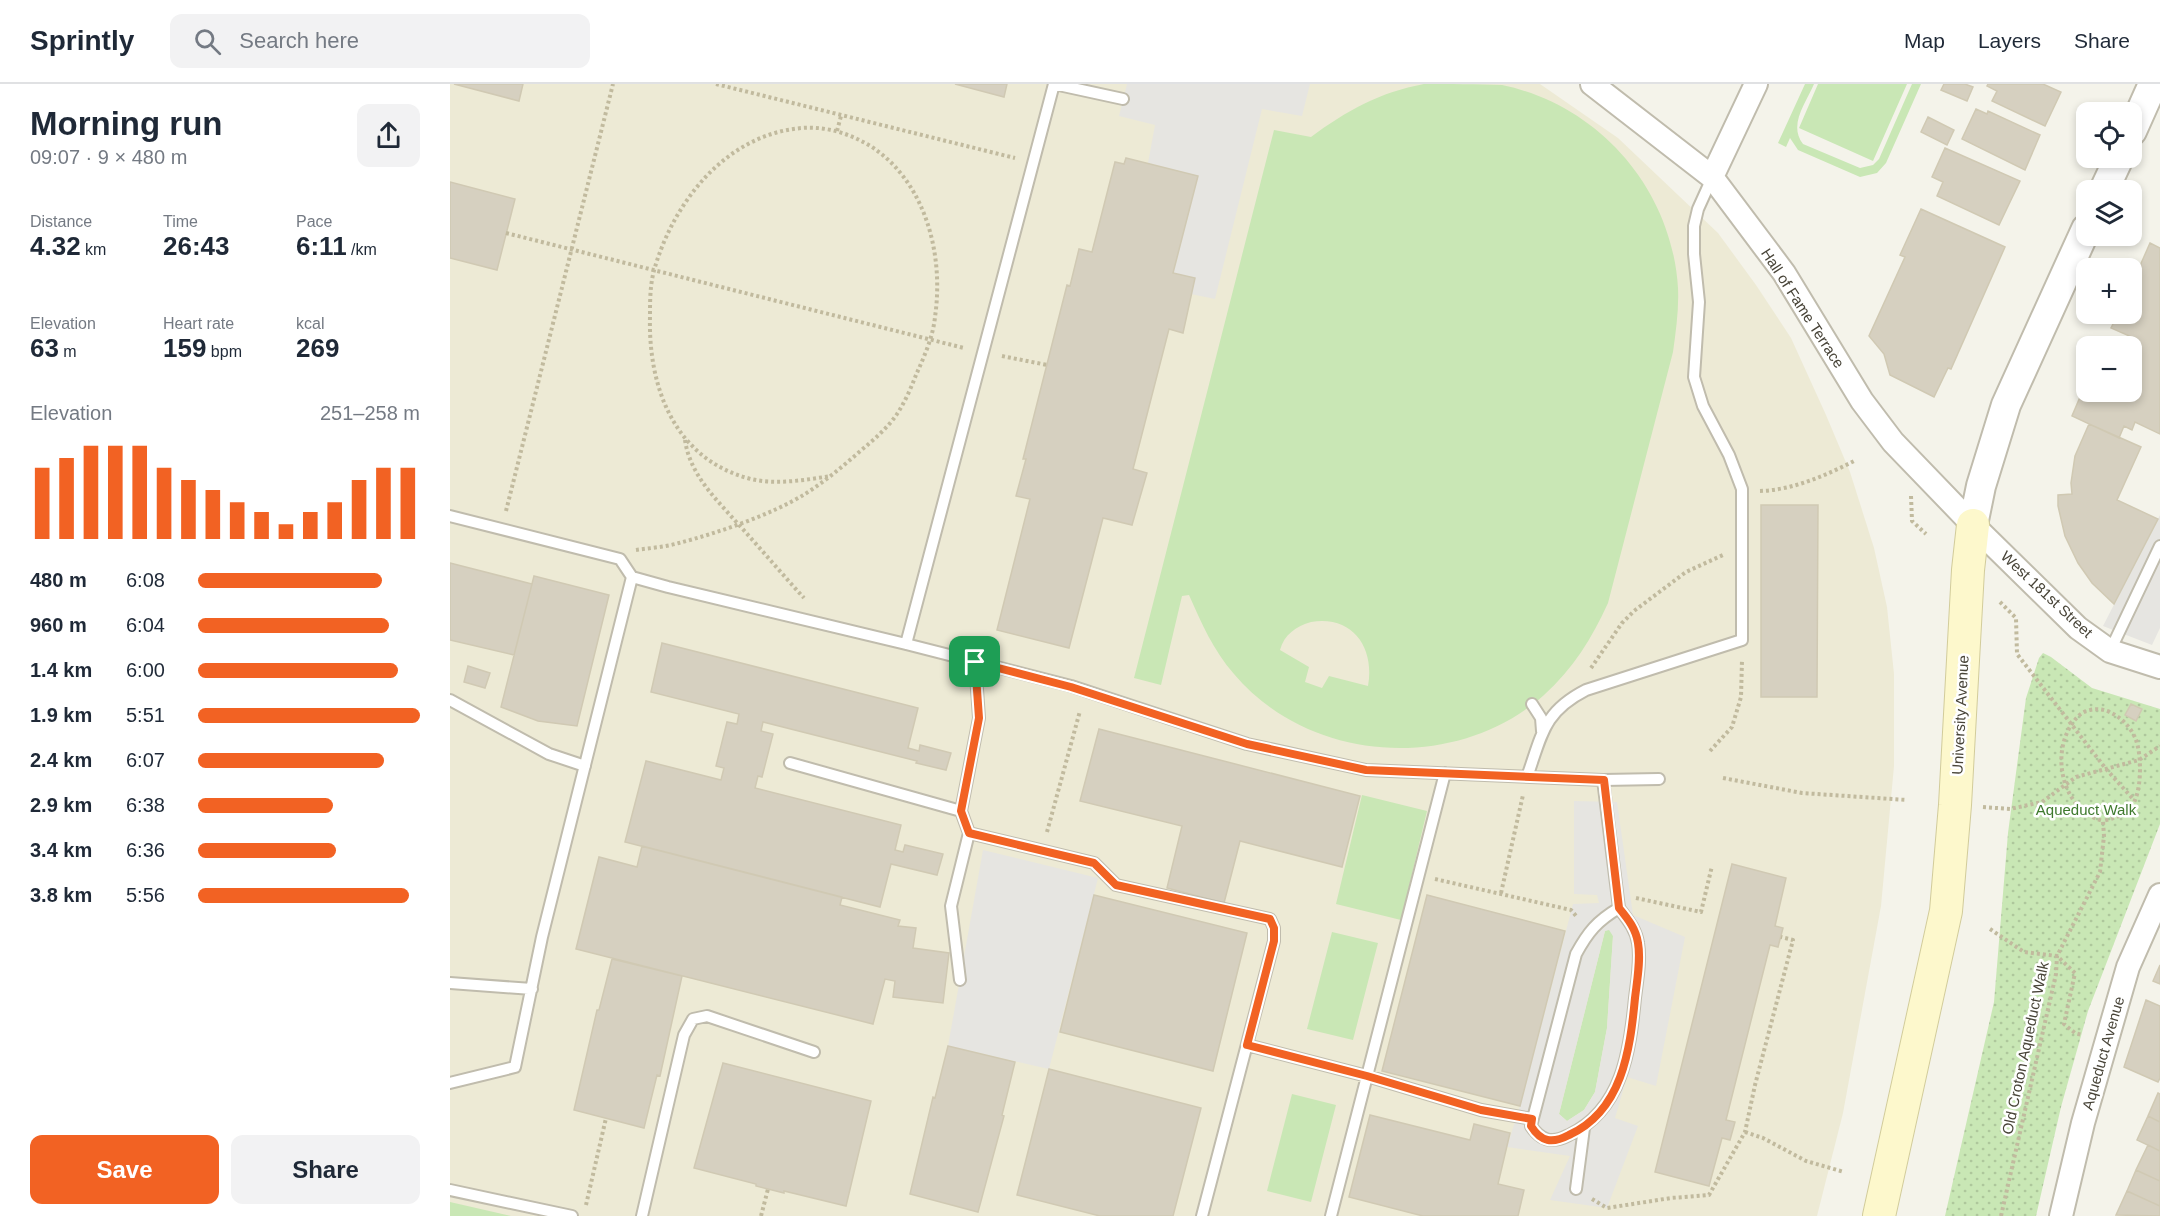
<!DOCTYPE html>
<meta charset="utf-8">
<style>
body{margin:0;font-family:Arial,sans-serif;background:#f2f2f3;color:#1f2937;height:100vh;display:flex;flex-direction:column;font-size:22px;white-space:nowrap}
*{box-sizing:border-box;margin:0}
p{font-size:20px;color:#747a83}
.icon{flex:none;width:33px;height:33px;fill:none;stroke:currentColor;stroke-width:2;stroke-linecap:round;stroke-linejoin:round}
.map{position:relative;flex:1;overflow:hidden}
.details{display:flex;flex-direction:column;background:#fff;width:450px}
.details>*{flex:none}
.tools{position:absolute;left:1626px;top:18px;display:grid;gap:12px}
.tools a{display:grid;place-items:center;width:66px;height:66px;border-radius:12px;background:#fff;box-shadow:0 3px 9px #0003;font-size:30px}
.pin{position:absolute;display:grid;place-items:center;width:51px;height:51px;color:#fff;margin:-26px;border-radius:12px;box-shadow:0 3px 9px #0006}
.round{display:grid;place-items:center;flex:none;width:63px;height:63px;border-radius:12px;background:#f2f2f3}
.head{display:flex;align-items:center;justify-content:space-between;height:102px;padding:0 30px}
h1{font-size:33px;font-weight:600;line-height:45px}
.figures{display:grid;grid-template-columns:repeat(3,1fr);gap:9px;height:102px;padding:6px 30px}
.figures div{display:grid;align-content:center}
.figures b{font-size:26px;font-weight:600}
.figures small{font-size:16px;font-weight:400}
.figures p{font-size:16px}
.chart{height:168px;padding:12px 30px}
.chart p{display:flex;justify-content:space-between}
.chart svg{width:100%;height:108px;margin-top:6px;stroke:#f26223;stroke-width:6}
.cta{display:flex;gap:12px;margin-top:auto;padding:12px 30px}
.cta a{flex:1;height:69px;border-radius:12px;background:#f26223;color:#fff;font-size:24px;font-weight:600;line-height:69px;text-align:center}
.cta a+a{background:#f2f2f3;color:#1f2937}
ul{padding:0 30px;list-style:none;font-size:20px}
li{display:grid;grid-template-columns:96px 72px 1fr;align-items:center;height:45px}
li i{height:15px;border-radius:8px;background:#f26223}
header{display:flex;align-items:center;gap:36px;box-sizing:border-box;height:84px;padding:0 30px;background:#fff;border-bottom:2px solid #e0e1e3}
header strong{font-size:28px}
nav{display:flex;gap:33px;margin-inline-start:auto;font-size:21px}
.search{width:420px;height:54px;background:#f2f2f3;display:flex;align-items:center;gap:15px;box-sizing:border-box;padding:0 21px;border-radius:12px;color:#747a83;font-size:22px}
main{display:flex;flex:1;min-height:0}
.map>svg:first-child{display:block}
</style>
<header>
<strong>Sprintly</strong>
<div class="search"><svg class="icon" aria-label="search" viewBox="0 0 24 24"><circle cx="10" cy="10" r="6"/><path d="M15 15l6 6"/></svg>Search here</div>
<nav><a>Map</a><a>Layers</a><a>Share</a></nav>
</header>
<main>
<section class="details">
<div class="head"><div><h1>Morning run</h1><p>09:07 · 9 × 480 m</p></div><a class="round"><svg class="icon" aria-label="share" viewBox="0 0 24 24"><path d="M12 15V3M7 8l5-5 5 5M5 13v7h14v-7"/></svg></a></div>
<div class="figures">
<div><p>Distance</p><b>4.32<small> km</small></b></div>
<div><p>Time</p><b>26:43</b></div>
<div><p>Pace</p><b>6:11<small> /km</small></b></div>
</div>
<div class="figures">
<div><p>Elevation</p><b>63<small> m</small></b></div>
<div><p>Heart rate</p><b>159<small> bpm</small></b></div>
<div><p>kcal</p><b>269</b></div>
</div>
<div class="chart"><p><span>Elevation</span>251–258 m</p>
<svg viewBox="0 0 160 44" preserveAspectRatio="none"><path d="M5 44V15M15 44V11M25 44V6M35 44V6M45 44V6M55 44V15M65 44V20M75 44V24M85 44V29M95 44V33M105 44V38M115 44V33M125 44V29M135 44V20M145 44V15M155 44V15"/></svg>
</div>
<ul>
<li><b>480 m</b>6:08<i style="width:83%"></i></li>
<li><b>960 m</b>6:04<i style="width:86%"></i></li>
<li><b>1.4 km</b>6:00<i style="width:90%"></i></li>
<li><b>1.9 km</b>5:51<i style="width:100%"></i></li>
<li><b>2.4 km</b>6:07<i style="width:84%"></i></li>
<li><b>2.9 km</b>6:38<i style="width:61%"></i></li>
<li><b>3.4 km</b>6:36<i style="width:62%"></i></li>
<li><b>3.8 km</b>5:56<i style="width:95%"></i></li>
</ul>
<div class="cta"><a>Save</a><a>Share</a></div>
</section>
<div class="map">
<svg width="1710" height="1132" viewBox="0 0 1710 1132">
<defs>
<pattern id="park-dots" width="8" height="8" patternUnits="userSpaceOnUse" patternTransform="scale(1.5)"><rect width="8" height="8" fill="#c9e7b5"/><path d="M2 2h.1M6 6h.1" fill="none" stroke="#aec79c" stroke-width="1.8" stroke-linecap="round"/></pattern>
</defs>
<rect width="100%" height="100%" fill="#f4f3ea"/>
<path fill="#edead5" d="M 0,0 L 1090,0 L 1168,54 L 1268,149 L 1306,201 L 1341,254 L 1376,331 L 1400,388 L 1424,464 L 1437,523 L 1444,590 L 1444,682 L 1431,822 L 1393,1029 L 1367,1132 L 0,1132 Z"/>
<path fill="#c9e7b5" fill-rule="evenodd" d="M 974,0 C 998,0 1028,0 1052,1 C 1149,21 1222,105 1228,204 C 1229,225 1226,246 1223,268 L 1158,519 C 1142,554 1123,585 1094,611 C 1006,689 860,680 784,590 C 763,566 752,540 739,511 L 732,512 L 711,601 L 684,594 L 824,46 L 861,53 C 896,27 930,8 974,0 ZM 861,538 C 903,531 925,564 918,602 L 879,592 L 872,604 L 855,598 L 859,583 L 830,566 C 834,551 846,542 861,538 Z
M 1355,0 L 1364,0 C 1356,19 1338,41 1353,60 L 1410,84 L 1423,81 L 1429,75 L 1462,0 L 1471,0 L 1436,79 L 1427,89 L 1410,93 L 1348,66 L 1340,54 L 1336,63 L 1328,59 Z
M 1368,0 L 1457,0 L 1423,77 L 1349,44 Z
M 912,711 L 977,727 L 951,836 L 886,820 Z
M 1160,845 L 1163,852 L 1157,944 L 1145,1008 L 1134,1026 L 1117,1037 L 1109,1030 L 1155,847 Z
M 882,848 L 928,859 L 903,956 L 857,945 Z
M 842,1010 L 886,1021 L 861,1118 L 817,1107 Z
M 0,1118 L 61,1132 L 0,1132 Z"/>
<path fill="url(#park-dots)" d="M 1593,569 L 1601,573 L 1642,604 L 1710,625 L 1710,740 L 1638,927 L 1611,1023 L 1586,1132 L 1495,1132 L 1544,918 L 1558,749 L 1576,614 L 1589,574 Z"/>
<path fill="#e6e5e1" fill-rule="evenodd" d="M 677,0 L 860,0 L 852,32 L 812,25 L 765,215 L 741,210 L 745,194 L 723,189 L 748,92 L 698,79 L 705,41 L 669,32 Z
M 1710,431 L 1710,544 L 1702,561 L 1653,542 Z
M 1124,717 L 1167,718 L 1183,831 L 1235,853 L 1206,1002 L 1177,993 L 1165,1034 L 1188,1042 L 1157,1124 L 1100,1116 L 1120,1072 L 1057,1063 L 1070,1022 L 1123,820 L 1149,819 L 1147,811 L 1124,810 ZM 1159,846 L 1163,852 L 1157,944 L 1145,1008 L 1134,1026 L 1117,1037 L 1109,1030 L 1155,847 Z
M 533,766 L 648,794 L 599,985 L 498,962 Z"/>
<path fill="#d6d0c0" stroke="#d0c9b3" stroke-width="1.5" d="M 4,0 L 73,0 L 69,17 Z
M 505,0 L 557,0 L 554,13 Z
M 1494,0 L 1515,0 L 1523,3 L 1517,17 L 1491,6 Z
M 1538,0 L 1593,0 L 1611,8 L 1595,42 L 1542,17 L 1547,7 L 1537,2 Z
M 1526,25 L 1537,30 L 1538,27 L 1590,51 L 1575,86 L 1512,55 Z
M 1478,33 L 1504,46 L 1497,61 L 1471,48 Z
M 1495,64 L 1570,97 L 1549,141 L 1487,112 L 1493,98 L 1482,93 Z
M 676,74 L 748,92 L 723,189 L 745,194 L 733,249 L 719,245 L 683,385 L 697,389 L 682,441 L 653,434 L 619,564 L 547,546 L 580,415 L 566,412 L 576,375 L 573,375 L 617,201 L 620,202 L 629,165 L 642,168 L 665,78 L 674,80 Z
M 0,98 L 65,115 L 47,186 L 0,174 Z
M 1471,125 L 1555,163 L 1501,285 L 1498,284 L 1484,313 L 1440,291 L 1434,270 L 1419,252 L 1455,173 L 1450,171 Z
M 1700,159 L 1710,164 L 1710,350 L 1685,338 L 1682,346 L 1674,342 L 1669,354 L 1622,332 L 1636,299 L 1636,308 L 1682,308 L 1680,262 L 1684,254 L 1661,244 L 1668,230 L 1682,230 L 1682,200 Z
M 1639,340 L 1691,363 L 1667,416 L 1708,435 L 1664,520 L 1642,499 L 1628,479 L 1615,452 L 1608,422 L 1608,411 L 1622,410 L 1621,399 L 1625,372 Z
M 1311,421 L 1368,421 L 1367,613 L 1311,613 Z
M 0,479 L 82,500 L 64,571 L 0,556 Z
M 84,492 L 159,511 L 127,642 L 88,637 L 51,623 Z
M 212,559 L 468,624 L 458,664 L 469,667 L 470,661 L 501,669 L 496,686 L 466,679 L 467,677 L 313,638 L 311,647 L 323,650 L 312,693 L 308,692 L 305,704 L 451,741 L 445,766 L 453,768 L 455,761 L 493,770 L 487,791 L 441,780 L 430,823 L 175,758 L 196,677 L 271,696 L 274,684 L 266,682 L 277,638 L 287,640 L 289,630 L 201,608 Z
M 18,582 L 40,589 L 35,604 L 14,598 Z
M 1681,620 L 1692,625 L 1686,637 L 1675,631 Z
M 649,645 L 910,712 L 892,783 L 790,757 L 774,819 L 717,804 L 732,742 L 630,717 Z
M 192,762 L 392,813 L 390,821 L 450,836 L 448,842 L 466,844 L 463,864 L 499,869 L 493,919 L 443,913 L 445,897 L 435,895 L 423,940 L 126,865 L 149,773 L 187,783 Z
M 1282,780 L 1336,794 L 1325,842 L 1333,844 L 1328,863 L 1320,861 L 1276,1036 L 1285,1038 L 1280,1056 L 1272,1054 L 1259,1102 L 1205,1088 Z
M 644,811 L 797,849 L 763,987 L 610,948 Z
M 977,811 L 1115,847 L 1070,1022 L 932,987 Z
M 162,875 L 232,892 L 210,992 L 207,991 L 194,1044 L 124,1026 L 147,926 L 149,926 Z
M 1710,881 L 1710,900 L 1703,897 Z
M 1696,916 L 1710,922 L 1710,994 L 1708,998 L 1674,983 Z
M 498,962 L 565,978 L 552,1031 L 554,1032 L 528,1128 L 460,1110 L 483,1013 L 485,1014 Z
M 273,979 L 421,1017 L 396,1122 L 334,1107 L 334,1109 L 306,1102 L 306,1100 L 244,1084 Z
M 599,985 L 751,1024 L 723,1132 L 650,1132 L 567,1111 Z
M 1708,1009 L 1710,1010 L 1710,1038 L 1698,1032 Z
M 920,1031 L 1020,1056 L 1024,1040 L 1060,1049 L 1048,1100 L 1074,1106 L 1068,1132 L 973,1132 L 899,1113 Z
M 1698,1032 L 1710,1038 L 1710,1067 L 1687,1056 Z
M 1698,1061 L 1710,1067 L 1710,1097 L 1686,1086 Z
M 1686,1086 L 1710,1097 L 1710,1122 L 1677,1107 Z
M 1677,1107 L 1710,1122 L 1710,1132 L 1666,1131 Z"/>
<g fill="none" stroke-linecap="round" stroke-linejoin="round">
<defs>
<path id="service" d="M 0,432 L 170,475 L 182,493 L 218,503 L 456,560 L 621,602 L 797,660 L 916,686 L 1153,696 L 1169,824 C 1147,837 1138,848 1126,870 L 1081,1042 C 1091,1057 1102,1060 1119,1051 C 1172,1026 1180,967 1185,914 C 1187,897 1191,876 1188,859 C 1186,845 1177,835 1169,824
M 456,560 L 604,0 L 673,15
M 1660,567 L 1710,462
M 0,616 L 99,670 L 135,682
M 1082,620 L 1091,634 L 1092,647
M 340,679 L 511,727
M 1077,693 C 1092,651 1093,628 1136,606 L 1292,556 L 1292,405 L 1279,371 L 1253,322 L 1244,293 L 1249,218 L 1244,170 L 1244,142 L 1248,125 L 1262,94
M 1153,696 L 1209,695
M 519,749 L 511,727 L 529,634 L 525,577
M 510,896 L 501,822 L 519,749 L 644,779 L 666,801 L 820,835 L 824,844 L 824,857 L 752,1132
M 0,899 L 82,905
M 797,961 L 917,992 L 1031,1026 L 1082,1035
M 0,999 L 65,983 L 92,853 L 182,493
M 1126,1105 L 1134,1044
M 0,1106 L 122,1132
M 192,1132 L 234,951 L 243,935 L 257,932 L 364,968
M 881,1132 L 995,689"/>
<path id="minor" d="M 1142,0 L 1262,93 L 1334,189 L 1412,317 L 1443,358 L 1523,441 L 1628,544 L 1660,567 L 1710,583
M 1262,93 L 1306,0
M 1611,1132 L 1633,1039 L 1678,883 L 1710,811"/>
<path id="tertiary" d="M 1682,47 L 1703,0
M 1654,106 L 1669,74
M 1523,441 L 1531,402 L 1556,321 L 1636,145"/>
<path id="secondary" d="M 1429,1132 L 1496,827 L 1505,721 L 1518,486 L 1523,441"/>
</defs>
<use href="#service" stroke="#c0bcad" stroke-width="14"/>
<use href="#minor" stroke="#c0bcad" stroke-width="26"/>
<use href="#tertiary" stroke="#c0bcad" stroke-width="32"/>
<use href="#secondary" stroke="#d2cc9b" stroke-width="34"/>
<path stroke="#c1ba9e" stroke-width="4" stroke-dasharray="3 3" stroke-linecap="butt" d="M 266,0 L 565,74
M 387,47 L 391,32
M 56,149 L 514,264
M 552,272 L 597,281
M 235,356 C 240,391 266,415 289,441 C 311,465 332,490 354,514
M 1310,407 C 1343,406 1377,391 1406,376
M 1461,412 L 1462,437 L 1476,450
M 56,427 L 163,0
M 186,466 C 200,464 215,463 229,459 C 267,449 321,431 355,410 C 374,398 391,384 408,369 C 422,357 437,345 447,330 C 455,318 461,304 466,291 C 474,273 483,253 485,233 C 494,171 476,99 422,63 C 401,50 377,42 352,44 C 277,50 225,116 205,183 C 200,199 200,216 200,232 C 198,304 225,376 301,395 C 326,401 355,396 381,392
M 1550,518 L 1566,534 L 1567,570 L 1656,685 L 1684,716
M 1141,584 L 1172,539 L 1184,527 L 1236,488 L 1273,471
M 1260,667 L 1282,643 L 1291,613 L 1292,576
M 1273,694 L 1352,709 L 1457,716
M 1533,723 L 1560,725 L 1592,718 L 1626,693 L 1689,676 L 1710,662
M 597,748 L 630,627
M 985,795 L 1121,826 L 1127,833
M 1051,809 L 1073,711
M 1186,814 L 1251,828 L 1262,782
M 1540,845 L 1574,868 L 1607,872 L 1625,889 L 1614,940 L 1625,949 L 1632,951
M 1295,1048 L 1313,1054 L 1356,1077 L 1394,1088
M 1142,1115 L 1157,1124 L 1221,1114 L 1259,1111 L 1295,1048 L 1305,1001 L 1343,856 L 1331,853
M 136,1121 L 156,1034
M 311,1132 L 318,1105
M 1551,1132 L 1606,890 L 1607,872 L 1650,788 L 1654,752 L 1653,737 C 1664,734 1674,732 1681,723 C 1692,710 1692,672 1686,656 C 1680,639 1659,621 1640,626 C 1630,628 1625,635 1620,643 C 1601,675 1614,727 1653,737"/>
<use href="#service" stroke="#fff" stroke-width="10"/>
<use href="#minor" stroke="#fff" stroke-width="22"/>
<use href="#tertiary" stroke="#fff" stroke-width="28"/>
<use href="#secondary" stroke="#fdf8cc" stroke-width="32"/>
</g>
<g fill="none" stroke-linecap="round" stroke-linejoin="round">
<defs>
<path id="route" d="M 525,578 L 621,603 L 797,660 L 916,686 L 1154,696 L 1169,824 C 1178,835 1186,845 1188,859 C 1191,876 1187,897 1185,914 C 1180,967 1172,1027 1119,1051 C 1102,1060 1091,1058 1081,1042 L 1082,1035 L 1031,1026 L 917,992 L 797,961 L 824,857 L 824,844 L 820,835 L 666,801 L 644,779 L 519,749 L 511,727 L 529,634 Z"/>
</defs>
<use href="#route" stroke="#fff" stroke-width="12"/>
<use href="#route" stroke="#f26223" stroke-width="8"/>
</g>
<g text-anchor="middle" dominant-baseline="central" stroke-width="5" stroke-linejoin="round" paint-order="stroke">
<g font-size="15" fill="#484438" stroke="#fff">
<text transform="translate(1353 224) rotate(57)">Hall of Fame Terrace</text>
<text transform="translate(1597 510) rotate(43)">West 181st Street</text>
<text transform="translate(1510 631) rotate(-87)">University Avenue</text>
<text transform="translate(1575 964) rotate(-78)">Old Croton Aqueduct Walk</text>
<text transform="translate(1653 969) rotate(-74)">Aqueduct Avenue</text>
</g>
<g font-size="15" fill="#3e792d" stroke="#fff">
<text x="1636" y="725">Aqueduct Walk</text>
</g>
</g>
</svg>
<div class="tools">
<a><svg class="icon" aria-label="locate" viewBox="0 0 24 24"><circle cx="12" cy="12" r="6"/><path d="M12 2v4M12 18v4M2 12h4M18 12h4"/></svg></a>
<a><svg class="icon" aria-label="layers" viewBox="0 0 24 24"><path d="M12 4l9 5-9 5-9-5zM3 14l9 5 9-5"/></svg></a>
<a>+</a>
<a>−</a>
</div>
<div class="pin" style="left:525px;top:578px;background:#1e9e55"><svg class="icon" aria-label="arrive" viewBox="0 0 24 24"><path d="M6 21V4h12l-3 4 3 4H6"/></svg></div>
</div>
</main>
